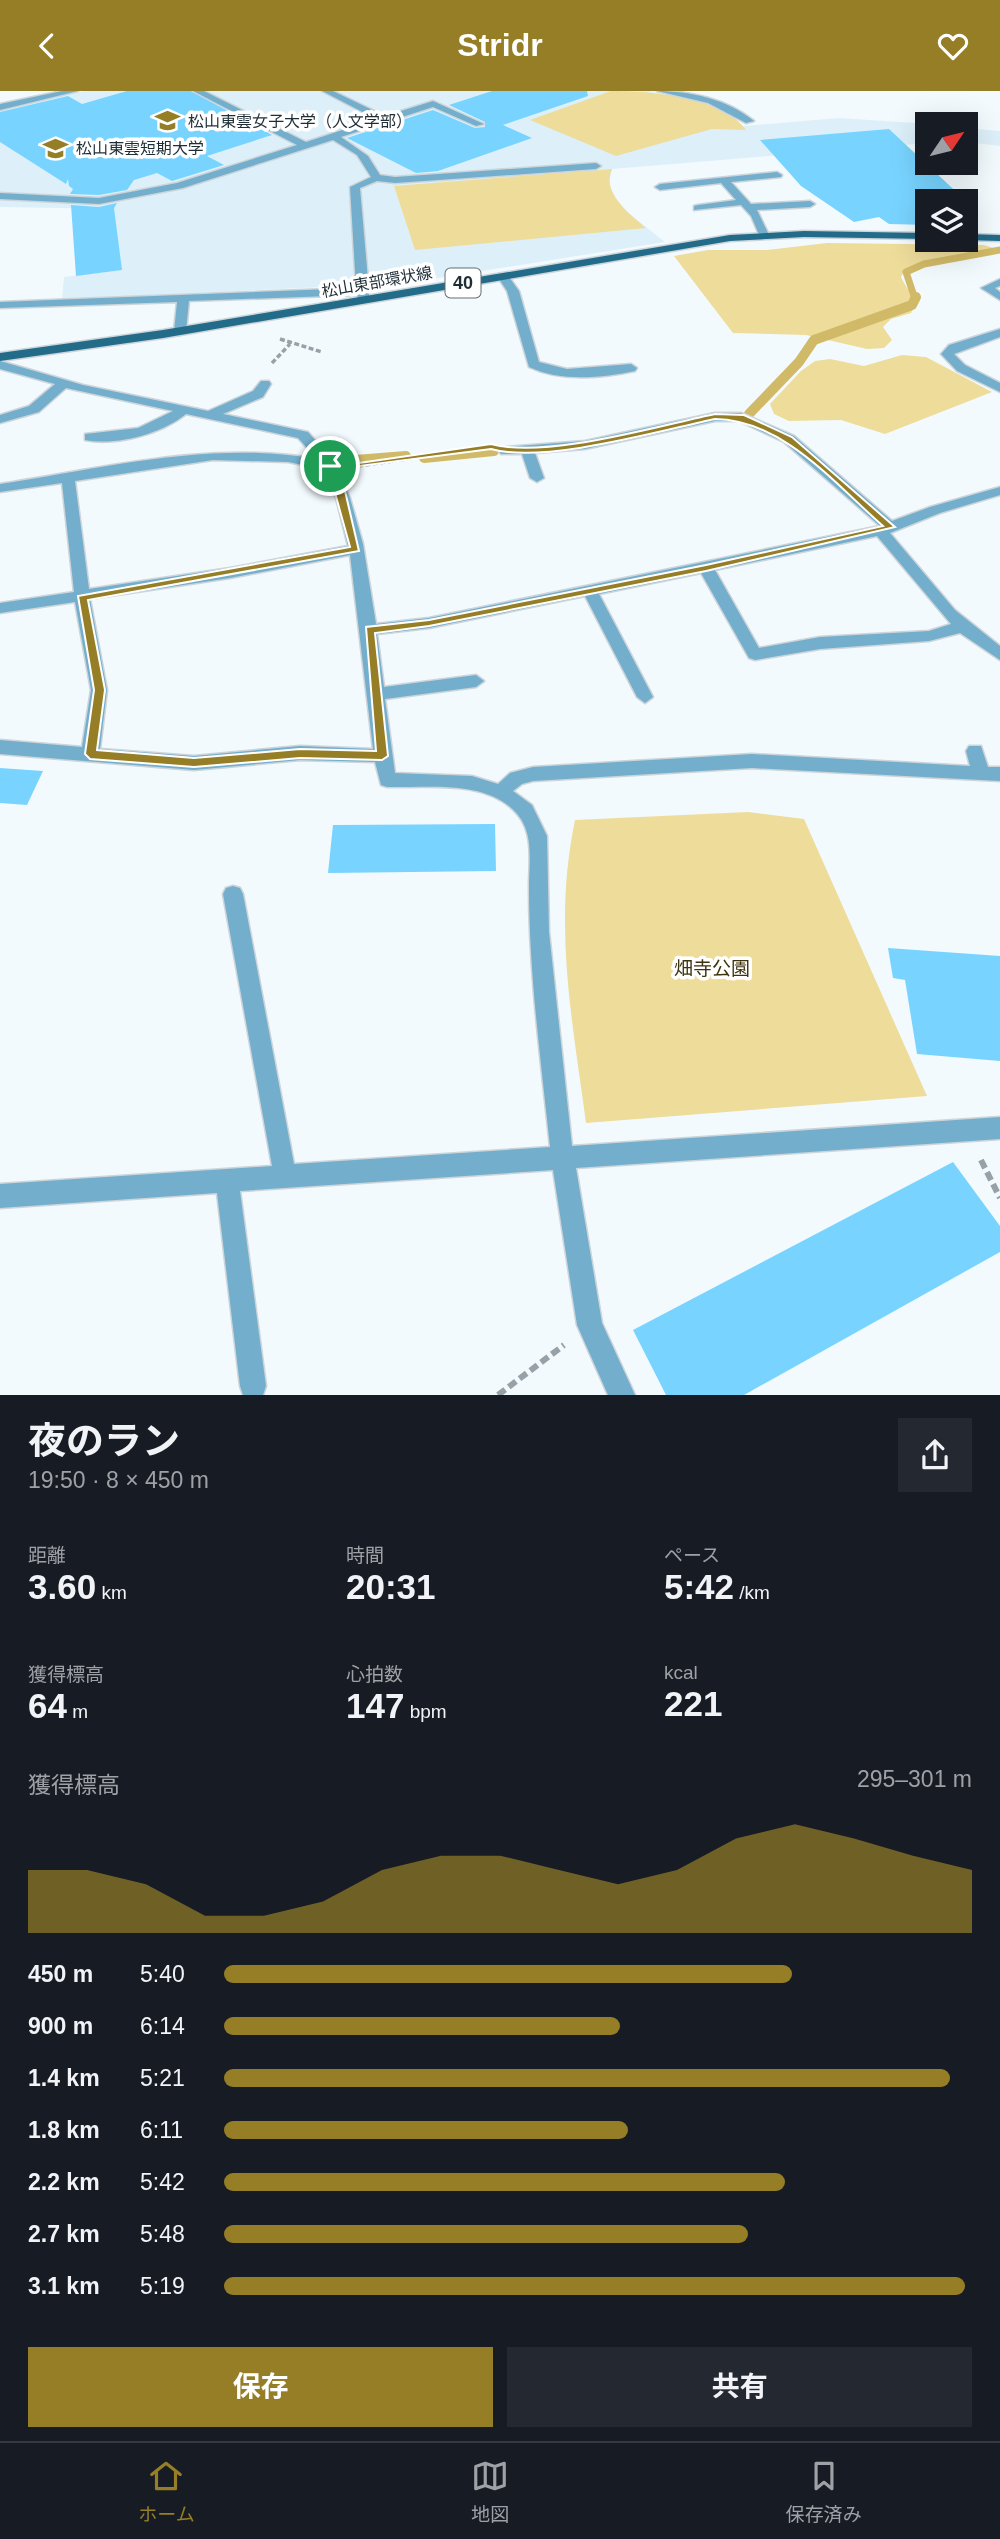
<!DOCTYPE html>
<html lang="ja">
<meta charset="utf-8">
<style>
body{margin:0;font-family:Helvetica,"Noto Sans JP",sans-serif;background:#242831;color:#f1f3f6;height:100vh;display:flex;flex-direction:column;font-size:26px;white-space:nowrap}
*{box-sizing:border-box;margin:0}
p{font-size:23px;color:#9ea1a6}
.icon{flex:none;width:38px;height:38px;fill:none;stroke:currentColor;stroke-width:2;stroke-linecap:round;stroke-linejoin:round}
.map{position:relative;height:1304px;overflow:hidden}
.sheet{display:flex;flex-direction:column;background:#171b24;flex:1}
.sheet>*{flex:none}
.needle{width:46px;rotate:55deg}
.fabs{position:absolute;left:915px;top:21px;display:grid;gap:14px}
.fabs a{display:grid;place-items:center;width:63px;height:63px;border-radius:0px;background:#171b24;box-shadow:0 7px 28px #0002;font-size:35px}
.pin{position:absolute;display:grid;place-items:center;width:60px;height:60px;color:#fff;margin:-30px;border:4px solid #fff;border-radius:50%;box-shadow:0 2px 7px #0007}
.round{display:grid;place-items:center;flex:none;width:74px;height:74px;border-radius:0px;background:#242831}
.summary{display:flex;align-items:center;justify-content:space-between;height:119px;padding:0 28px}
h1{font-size:38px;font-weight:700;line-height:52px}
.metrics{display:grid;grid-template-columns:repeat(3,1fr);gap:10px;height:119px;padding:7px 28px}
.metrics div{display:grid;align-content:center}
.metrics b{font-size:35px;font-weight:700}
.metrics small{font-size:19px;font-weight:400}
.metrics p{font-size:19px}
.chart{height:196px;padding:14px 28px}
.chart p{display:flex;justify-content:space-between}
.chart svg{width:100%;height:126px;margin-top:7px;fill:#957e26;opacity:.7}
.cta{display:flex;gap:14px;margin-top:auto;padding:14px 28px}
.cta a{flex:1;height:80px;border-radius:0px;background:#957e26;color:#fff;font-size:28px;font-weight:700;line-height:80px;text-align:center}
.cta a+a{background:#242831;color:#f1f3f6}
ul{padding:0 28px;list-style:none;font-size:23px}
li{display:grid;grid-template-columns:112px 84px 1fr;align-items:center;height:52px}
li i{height:18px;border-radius:9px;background:#957e26}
header{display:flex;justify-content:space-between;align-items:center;height:91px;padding:0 28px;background:#957e26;color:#fff;font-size:32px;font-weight:700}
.tabs{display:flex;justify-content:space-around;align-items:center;height:98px;border-top:2px solid #363941;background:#171b24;font-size:19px;color:#9ea1a6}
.tabs a{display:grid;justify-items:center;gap:4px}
.tabs .selected{color:#957e26}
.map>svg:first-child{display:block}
</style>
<header><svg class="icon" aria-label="back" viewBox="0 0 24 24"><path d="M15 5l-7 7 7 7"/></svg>Stridr<svg class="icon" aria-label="heart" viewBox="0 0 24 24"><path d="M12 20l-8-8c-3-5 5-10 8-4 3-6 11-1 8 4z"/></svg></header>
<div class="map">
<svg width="1000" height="1304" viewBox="0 0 1000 1304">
<rect width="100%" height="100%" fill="#f3fafe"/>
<path fill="#ddf0fa" d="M 84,0 L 649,0 L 706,13 L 743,35 L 839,27 L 932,33 L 928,33 L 927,52 L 612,78 L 609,93 L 615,106 L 627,121 L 665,151 L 375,197 L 369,194 L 62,208 L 64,186 L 121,179 L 113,118 L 0,116 L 0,18 Z
M 966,37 L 1000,40 L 1000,55 L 966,51 Z"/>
<path fill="#eedc9b" d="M 611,0 C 648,0 723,5 746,39 L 712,38 L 616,65 L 530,29 Z
M 612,78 C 601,102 630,123 646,137 L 415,159 L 394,95 Z
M 827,152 L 984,154 L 993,157 L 922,172 L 904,180 L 901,186 C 907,200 919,207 911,222 L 891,228 L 883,236 L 892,249 L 884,257 L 867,258 L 806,244 L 733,242 L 674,165 L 708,159 L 767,159 Z
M 902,264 L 926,266 L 992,301 L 885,343 L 841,329 L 789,330 L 774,323 L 770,313 L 801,280 L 815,270 L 830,268 L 864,275 Z
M 748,721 L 804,728 L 927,1005 L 586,1032 C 572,927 553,835 575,729 Z"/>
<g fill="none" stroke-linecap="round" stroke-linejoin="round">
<path stroke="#d1ba67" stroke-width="7" d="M 915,208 L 906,181 L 924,173 L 1000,159"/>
<path stroke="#d1ba67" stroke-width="10" d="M 749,323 L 799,271 L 814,249 L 912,214 L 916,206
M 424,367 L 494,360
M 343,370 L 406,365"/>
</g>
<path fill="#78d4ff" d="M 127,0 L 191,0 L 272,44 L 207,65 L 224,74 L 172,90 L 157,82 L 134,89 L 127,99 L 99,104 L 70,103 L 73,98 L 69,95 L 68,88 L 66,93 L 0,51 L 0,21 L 68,5 L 82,13 Z
M 492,0 L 587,0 L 588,5 L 503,34 L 532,47 L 438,80 L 416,82 L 347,47 L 433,19 L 475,37 L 485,36 L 485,31 L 449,14 Z
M 889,38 L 965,109 L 928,110 L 928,134 L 889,133 L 879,126 L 854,131 L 801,95 L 760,49 Z
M 117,112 L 114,117 L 122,179 L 76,185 L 71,114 L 99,116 Z
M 0,677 L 43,680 L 27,714 L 0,712 Z
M 495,733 L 496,780 L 328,782 L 333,734 Z
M 888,857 L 1000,865 L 1000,970 L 917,963 L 905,889 L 893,887 Z
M 953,1071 L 1000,1135 L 1000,1161 L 744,1304 L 666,1304 L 633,1239 Z"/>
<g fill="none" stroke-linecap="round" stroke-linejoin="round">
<defs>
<path id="minor" d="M 62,0 L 78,0 L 0,19 L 0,13 Z
M 193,0 L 204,0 L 306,51 L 376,28 L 322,0 L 333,0 L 385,25 L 433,10 L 484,33 L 476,35 L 433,16 L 341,46 L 368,65 L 380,84 L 395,86 L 596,72 L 601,75 L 596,78 L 395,92 L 377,90 L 360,97 L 369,200 L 369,209 L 363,212 L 359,211 L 357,204 L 189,210 L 186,240 L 180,244 L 174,240 L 177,211 L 0,217 L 0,211 L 356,197 L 350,96 L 371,86 L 357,64 L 333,49 L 183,97 L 99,113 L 0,108 L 0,102 L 99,107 L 177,92 L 297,54 Z
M 657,0 C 690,0 727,8 754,30 L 746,32 L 708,12 Z
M 777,81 L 782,84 L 781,86 L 731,91 L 751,113 L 810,110 L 815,113 L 810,116 L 757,119 L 769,144 L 764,147 L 760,146 L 751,125 L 741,114 L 694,119 L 694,115 L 698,114 L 736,109 L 721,92 L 660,99 L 655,96 L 660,93 Z
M 499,183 L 507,183 L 519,200 L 539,271 L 567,278 L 631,273 L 637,277 L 635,280 C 602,287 560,291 529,276 L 507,200 L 497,185 Z
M 1000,188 L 1000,195 L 995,197 L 1000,201 L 1000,209 L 981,197 Z
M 1000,238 L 1000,246 L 954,263 L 965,274 L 1000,292 L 1000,301 L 957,280 L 941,263 L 949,254 Z
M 0,270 L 83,294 L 208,320 L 253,300 L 261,290 L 269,290 L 271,293 L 263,306 L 223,323 L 308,341 L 335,372 L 350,407 L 363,453 L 376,533 L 429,527 L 880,435 L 784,351 L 739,330 L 715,330 L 585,358 L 535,362 L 544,387 L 537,391 L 530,387 L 522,363 L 501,363 L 499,360 L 506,356 L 585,350 L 715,322 L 741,322 L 794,345 L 892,430 L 930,416 L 1000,396 L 1000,404 L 940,422 L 890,442 L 955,519 L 1000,555 L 1000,569 L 960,542 L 929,550 L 820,558 L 755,569 L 749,567 L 701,482 L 599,503 L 653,606 L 645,612 L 637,606 L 585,505 L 429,537 L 377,543 L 384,596 L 476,584 L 484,590 L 476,596 L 385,608 L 395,682 L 472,685 L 498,693 L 510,682 L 533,676 L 752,663 L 970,675 L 966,660 L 969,655 L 981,655 L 988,676 L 1000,676 L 1000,690 L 752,677 L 533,690 L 522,693 L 513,700 L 532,714 L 547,745 L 549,841 L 572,1055 L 1000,1026 L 1000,1048 L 576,1077 L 602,1232 L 635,1304 L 608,1304 L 577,1234 L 553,1079 L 240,1100 L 266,1295 L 263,1304 L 243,1304 L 240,1295 L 217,1102 L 0,1117 L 0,1093 L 272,1075 L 223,803 L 226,797 L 233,795 L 240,797 L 243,803 L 294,1073 L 550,1056 C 541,970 529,883 529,796 C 529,773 534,743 518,724 C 489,688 428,697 387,696 L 381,694 L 375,671 L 300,669 L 194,679 L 0,663 L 0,649 L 82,656 L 91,599 L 75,511 L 0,522 L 0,512 L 74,501 L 62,392 L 0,401 L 0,393 C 104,377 213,349 317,368 L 298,347 L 186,323 C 161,343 117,355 85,349 L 85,343 L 138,337 L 173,320 L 66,297 L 39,321 L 0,332 L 0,324 L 29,315 L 55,293 L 0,278 ZM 213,369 L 288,371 L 323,378 L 336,407 L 348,455 L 230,477 L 89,498 L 75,390 ZM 877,445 L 951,533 L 929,540 L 820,546 L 759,557 L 715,479 ZM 350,464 L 373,658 L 300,655 L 194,665 L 100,658 L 107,599 L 90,508 L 230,487 Z"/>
<path id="major" d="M 804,140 L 928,142 L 928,148 L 804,146 L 730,150 L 163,247 L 0,270 L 0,262 L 163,239 L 730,144 Z
M 966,143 L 1000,144 L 1000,150 L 966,149 Z"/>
</defs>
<use href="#minor" stroke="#cdd5da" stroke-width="3"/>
<use href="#major" stroke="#cdd5da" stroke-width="3"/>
<path stroke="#97a2a8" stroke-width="3.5" stroke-dasharray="5 2.5" stroke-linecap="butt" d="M 280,248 L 322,261
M 272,272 L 290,253
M 358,375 L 481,357"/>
<path stroke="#97a2a8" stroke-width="6" stroke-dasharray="9 4.5" stroke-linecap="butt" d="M 981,1069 L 1000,1107
M 498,1304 L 564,1254"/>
<use href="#minor" fill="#73afcc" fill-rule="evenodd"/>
<use href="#major" fill="#226b89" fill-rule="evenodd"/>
</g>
<path fill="#957e26" stroke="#fff" stroke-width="2" fill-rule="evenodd" d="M 715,323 L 744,324 L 792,346 L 895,436 L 706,480 L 429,535 L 375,542 L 388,665 L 382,669 L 300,667 L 194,676 L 90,668 L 85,663 L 94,599 L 78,505 L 350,456 L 327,373 L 345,374 L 491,353 C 546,368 657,335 715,323 ZM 715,328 C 783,329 834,392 883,435 L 706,474 L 429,529 L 366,536 L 376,660 L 300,658 L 194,667 L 97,659 L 105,599 L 88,509 L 359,460 L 345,400 L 336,378 L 491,358 C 544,373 659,340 715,328 Z"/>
<defs>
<symbol id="university-bare" viewBox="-9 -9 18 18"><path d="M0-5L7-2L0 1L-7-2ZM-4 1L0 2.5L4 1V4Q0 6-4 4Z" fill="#957e26" stroke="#fff" stroke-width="2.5" paint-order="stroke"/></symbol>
</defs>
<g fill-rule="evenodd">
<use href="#university-bare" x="150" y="12" width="35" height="35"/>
<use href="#university-bare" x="38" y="40" width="35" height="35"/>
</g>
<g text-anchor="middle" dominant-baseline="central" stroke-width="7" stroke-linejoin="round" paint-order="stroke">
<g font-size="16" fill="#1f2e36" stroke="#fff" text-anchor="start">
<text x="188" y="30">松山東雲女子大学（人文学部）</text>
<text x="76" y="57">松山東雲短期大学</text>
</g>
<g font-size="16" fill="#1f2e36" stroke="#fff">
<text transform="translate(377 191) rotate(-10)">松山東部環状線</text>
</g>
<rect fill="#fff" stroke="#626d72" stroke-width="2" x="445.5" y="177.5" width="35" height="29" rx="5"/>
<g font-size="18" font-weight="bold" fill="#1f2e36">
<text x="463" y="192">40</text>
</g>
<g font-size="19" fill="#3d330e" stroke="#fff">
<text x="712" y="877">畑寺公園</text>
</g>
</g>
</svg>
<div class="fabs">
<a><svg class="needle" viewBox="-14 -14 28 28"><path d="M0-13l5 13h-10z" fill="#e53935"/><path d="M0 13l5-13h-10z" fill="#9ea1a6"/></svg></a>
<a><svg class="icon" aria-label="layers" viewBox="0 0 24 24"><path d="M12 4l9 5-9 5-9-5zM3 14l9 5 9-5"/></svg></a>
</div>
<div class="pin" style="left:330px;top:375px;background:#1e9e55"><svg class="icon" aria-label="arrive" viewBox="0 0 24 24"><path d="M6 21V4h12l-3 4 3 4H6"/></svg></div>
</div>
<section class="sheet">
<div class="summary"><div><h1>夜のラン</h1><p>19:50 · 8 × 450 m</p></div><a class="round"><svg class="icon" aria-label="share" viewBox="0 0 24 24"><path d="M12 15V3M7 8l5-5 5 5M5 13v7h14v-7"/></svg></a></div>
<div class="metrics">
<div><p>距離</p><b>3.60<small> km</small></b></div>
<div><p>時間</p><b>20:31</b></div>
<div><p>ペース</p><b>5:42<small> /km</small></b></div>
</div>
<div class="metrics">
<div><p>獲得標高</p><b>64<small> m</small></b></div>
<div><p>心拍数</p><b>147<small> bpm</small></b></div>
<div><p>kcal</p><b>221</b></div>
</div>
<div class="chart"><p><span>獲得標高</span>295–301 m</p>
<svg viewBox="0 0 160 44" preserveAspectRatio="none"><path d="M0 44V22L10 22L20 27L30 38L40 38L50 33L60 22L70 17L80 17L90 22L100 27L110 22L120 11L130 6L140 11L150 17L160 22V44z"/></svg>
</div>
<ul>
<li><b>450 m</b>5:40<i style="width:76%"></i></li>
<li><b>900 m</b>6:14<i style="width:53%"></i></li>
<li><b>1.4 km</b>5:21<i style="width:97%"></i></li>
<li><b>1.8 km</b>6:11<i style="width:54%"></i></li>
<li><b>2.2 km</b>5:42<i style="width:75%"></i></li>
<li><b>2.7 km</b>5:48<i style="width:70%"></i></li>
<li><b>3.1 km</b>5:19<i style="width:99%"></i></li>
</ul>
<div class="cta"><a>保存</a><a>共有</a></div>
</section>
<nav class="tabs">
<a class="selected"><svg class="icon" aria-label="home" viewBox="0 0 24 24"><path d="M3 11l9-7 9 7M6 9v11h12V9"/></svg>ホーム</a>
<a><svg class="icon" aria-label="map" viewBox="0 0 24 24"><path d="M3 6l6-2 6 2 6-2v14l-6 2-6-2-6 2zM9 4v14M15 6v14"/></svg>地図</a>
<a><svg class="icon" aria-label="saved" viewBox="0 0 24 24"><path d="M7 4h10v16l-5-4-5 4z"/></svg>保存済み</a>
</nav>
